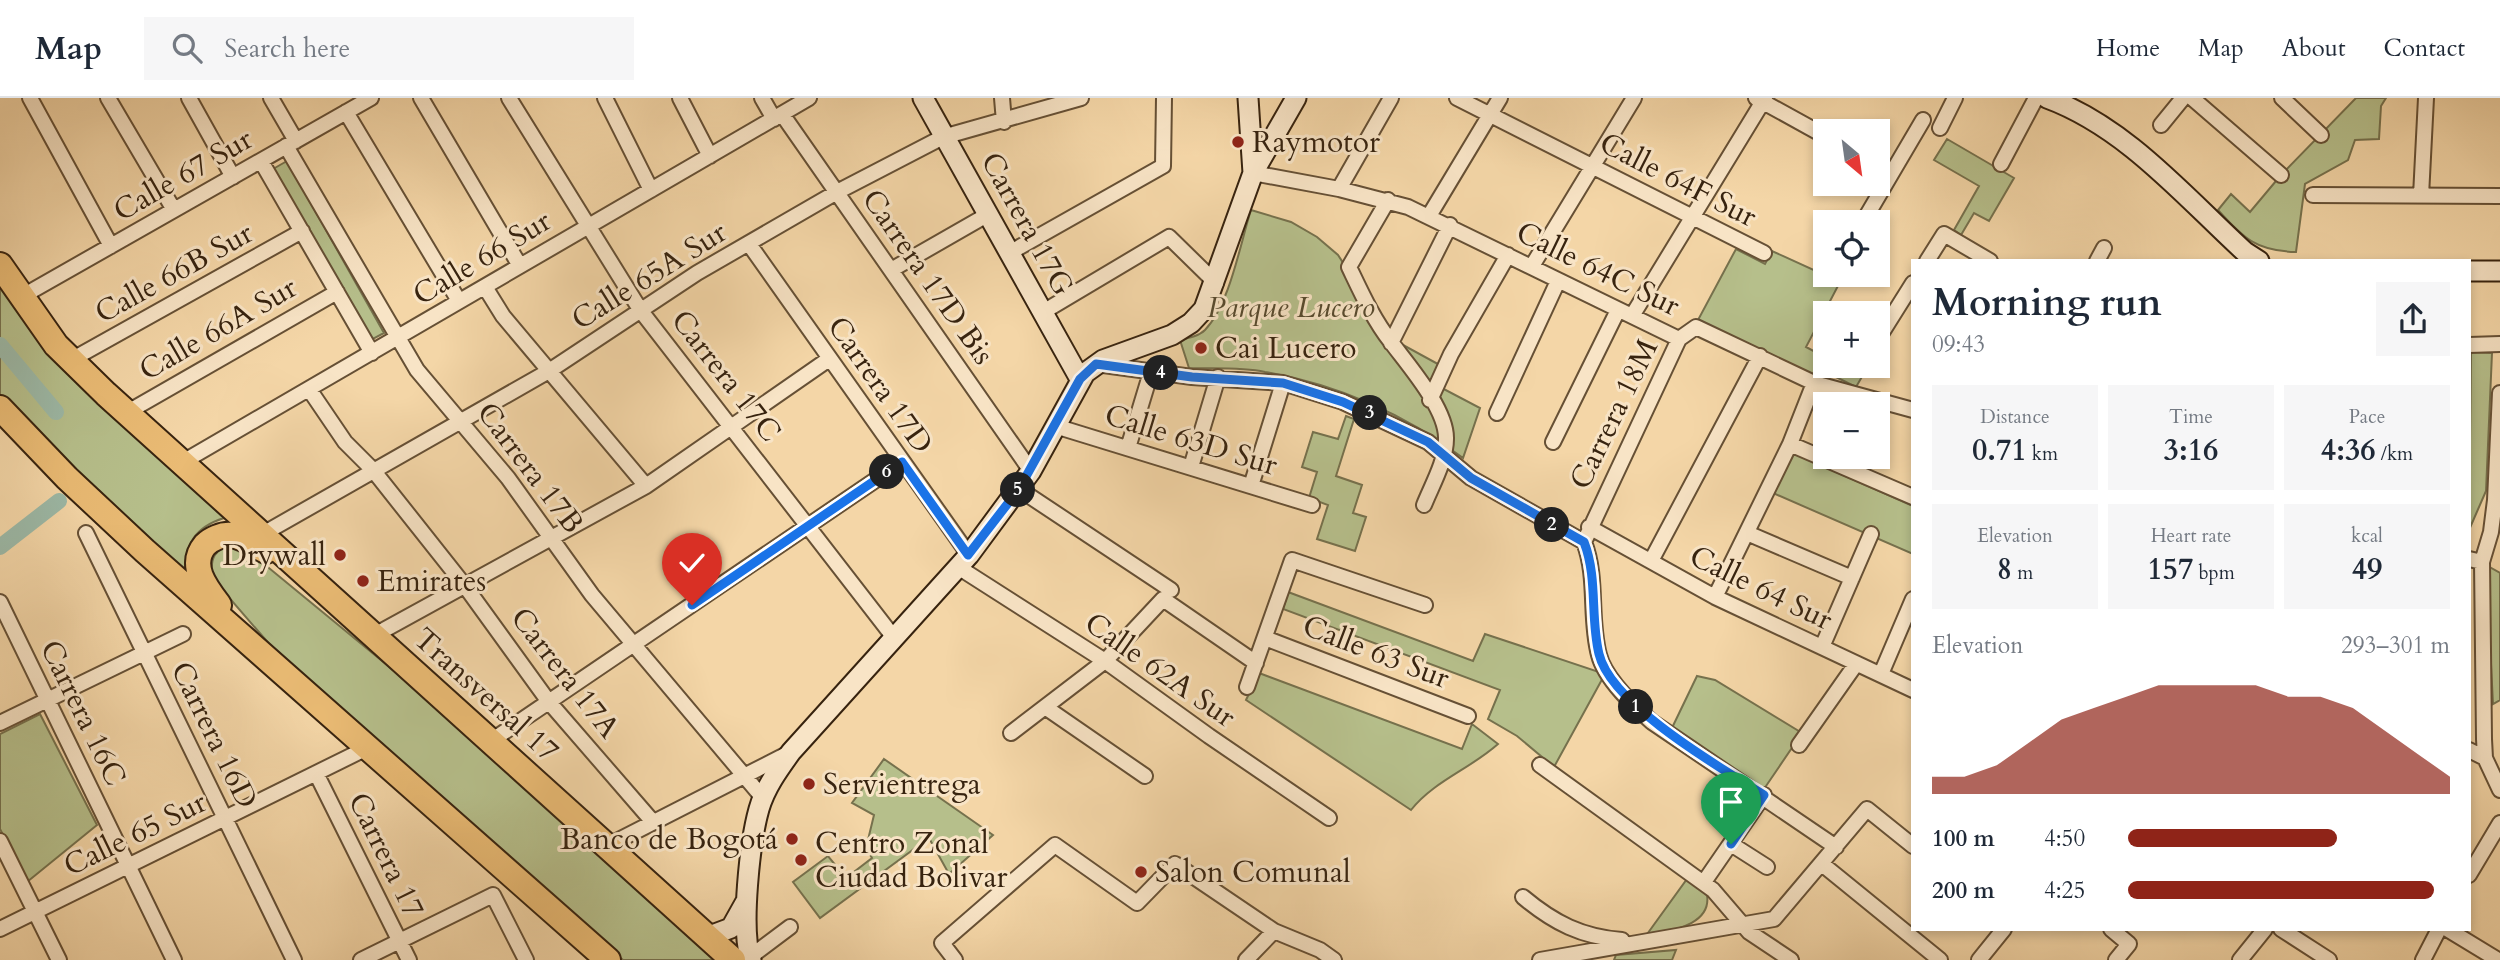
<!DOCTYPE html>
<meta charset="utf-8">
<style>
body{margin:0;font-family:Cardo,serif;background:#f6f6f7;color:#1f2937;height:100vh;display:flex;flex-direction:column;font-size:26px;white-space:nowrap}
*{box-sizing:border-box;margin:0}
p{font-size:23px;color:#747a83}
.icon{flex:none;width:38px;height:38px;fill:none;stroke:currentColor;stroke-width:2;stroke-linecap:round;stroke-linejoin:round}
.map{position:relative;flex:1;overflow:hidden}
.side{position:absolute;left:1911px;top:161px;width:560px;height:672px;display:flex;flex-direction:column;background:#fff;border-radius:0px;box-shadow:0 4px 10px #0003}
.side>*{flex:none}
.needle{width:46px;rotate:151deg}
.tools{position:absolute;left:1813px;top:21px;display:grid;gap:14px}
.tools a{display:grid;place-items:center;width:77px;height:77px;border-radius:0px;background:#fff;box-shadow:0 4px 10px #0003;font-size:35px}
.pin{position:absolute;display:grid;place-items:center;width:60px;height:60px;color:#fff;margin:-72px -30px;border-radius:50% 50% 50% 0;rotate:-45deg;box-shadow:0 0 7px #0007}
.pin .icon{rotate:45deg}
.km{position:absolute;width:35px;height:35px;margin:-18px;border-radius:50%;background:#222;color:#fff;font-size:19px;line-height:35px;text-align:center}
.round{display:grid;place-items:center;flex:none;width:74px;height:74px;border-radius:0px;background:#f6f6f7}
.head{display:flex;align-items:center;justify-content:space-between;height:119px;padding:0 21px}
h1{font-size:38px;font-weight:700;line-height:52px}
.figures{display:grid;grid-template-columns:repeat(3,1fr);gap:10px;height:119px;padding:7px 21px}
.figures div{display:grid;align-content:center;border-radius:0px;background:#f6f6f7;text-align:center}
.figures b{font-size:30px;font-weight:700}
.figures small{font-size:19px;font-weight:400}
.figures p{font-size:19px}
.chart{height:196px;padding:14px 21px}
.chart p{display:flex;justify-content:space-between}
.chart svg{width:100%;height:126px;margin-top:7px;fill:#8f2418;opacity:.7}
ul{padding:0 21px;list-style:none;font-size:23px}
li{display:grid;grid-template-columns:112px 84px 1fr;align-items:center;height:52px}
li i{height:18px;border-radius:9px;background:#8f2418}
header{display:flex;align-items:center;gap:42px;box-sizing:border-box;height:98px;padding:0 35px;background:#fff;border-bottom:2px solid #e0e1e3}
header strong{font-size:33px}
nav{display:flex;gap:38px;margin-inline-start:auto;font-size:24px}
.search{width:490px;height:63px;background:#f6f6f7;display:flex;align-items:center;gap:18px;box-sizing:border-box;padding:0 24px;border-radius:0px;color:#747a83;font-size:26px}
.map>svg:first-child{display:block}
</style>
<header>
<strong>Map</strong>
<div class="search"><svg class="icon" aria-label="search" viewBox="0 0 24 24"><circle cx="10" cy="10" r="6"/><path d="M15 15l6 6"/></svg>Search here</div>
<nav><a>Home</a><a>Map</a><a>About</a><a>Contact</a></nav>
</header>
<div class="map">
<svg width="2500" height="862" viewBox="0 0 2500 862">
<rect width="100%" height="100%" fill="#f4d6a7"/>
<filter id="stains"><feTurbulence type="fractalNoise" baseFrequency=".00286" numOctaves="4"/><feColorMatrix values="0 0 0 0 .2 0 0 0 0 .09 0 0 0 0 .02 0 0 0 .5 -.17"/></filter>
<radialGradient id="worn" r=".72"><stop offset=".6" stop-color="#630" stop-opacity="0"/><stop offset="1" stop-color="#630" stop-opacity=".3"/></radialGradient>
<path fill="#b6bf8b" stroke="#76714d" stroke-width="2" d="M 2356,0 L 2386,0 L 2381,8 L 2379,41 L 2355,42 L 2348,62 L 2305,86 L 2296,154 C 2256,153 2243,140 2218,112 L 2231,96 L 2250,114 L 2281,77 Z
M 1947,41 L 2014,80 L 1989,123 L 1974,115 L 1961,137 L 1954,132 L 1979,88 L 1934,62 Z
M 287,63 L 384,235 L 371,242 L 273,71 Z
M 1251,112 L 1291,124 L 1317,139 L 1338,157 L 1392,241 L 1447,271 L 1438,288 L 1480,310 L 1463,360 C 1405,316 1336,286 1265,274 C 1241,269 1214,271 1189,270 L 1180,242 C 1189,240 1199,238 1205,232 C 1230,206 1240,146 1251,112 Z
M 1736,151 L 1765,166 L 1772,153 L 1840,184 L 1806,249 L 1825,259 L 1825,268 L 1844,268 L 1863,277 L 1856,289 L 1834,278 L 1811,279 L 1698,222 Z
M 0,186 L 154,353 L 224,420 C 195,429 184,447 185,477 L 38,339 L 0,296 Z
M 2471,254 L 2492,255 L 2486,393 L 2469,432 Z
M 1346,318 L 1354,321 L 1336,378 L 1362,387 L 1353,415 L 1366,419 L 1355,453 L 1317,441 L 1328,407 L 1309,400 L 1317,374 L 1302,369 L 1313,334 L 1338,341 Z
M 1791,354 L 1913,408 L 1913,456 L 1773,395 Z
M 236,446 L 258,461 L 432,604 L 717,862 L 623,862 L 284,563 L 213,481 C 209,460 214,450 236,446 Z
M 2486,467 L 2500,475 L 2500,602 L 2493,606 Z
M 1288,494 L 1473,563 L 1485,536 L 1605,576 L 1554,669 L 1517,638 L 1488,621 L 1500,592 L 1283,511 Z
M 1259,575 L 1462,651 L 1472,626 L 1498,646 C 1470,671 1434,683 1411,712 L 1246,602 Z
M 1697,578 L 1715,582 L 1802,635 L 1764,691 L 1671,632 Z
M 40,616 L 97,727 L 27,784 L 0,731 L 0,636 Z
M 884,661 L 993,737 L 949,776 L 929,740 L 820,820 L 793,784 L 828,758 L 846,780 L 872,760 L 866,750 L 874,717 L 852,705 Z
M 1687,781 L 1707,797 C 1712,828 1668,833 1645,839 Z
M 1676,852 L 1672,862 L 1614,862 L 1616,857 Z"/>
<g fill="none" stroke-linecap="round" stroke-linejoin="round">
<path stroke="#9cb9a7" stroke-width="16" d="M 0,247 L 56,314
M 0,449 L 59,403"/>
<defs>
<path id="street" d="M 30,0 L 111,148
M 108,0 L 174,112
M 189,0 L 233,79
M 271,0 L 296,43
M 421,0 L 520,168
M 509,0 L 641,213 L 895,541
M 605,0 L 651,92
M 680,0 L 710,58
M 762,0 L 774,21
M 1002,0 L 1004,24
M 1457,0 L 1764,155
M 1756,0 L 1825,38
M 2192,0 L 2281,77
M 2282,0 L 2321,37
M 346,14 L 459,203
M 782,16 L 1031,373
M 2161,27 L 2183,0
M 1940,30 L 1955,0
M 286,48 L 417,272 L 508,380 L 592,497 L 763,700
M 261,63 L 372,255
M 2001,66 L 2036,0
M 1878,67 L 1892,74
M 1253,75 L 1339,91 L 1408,109 L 1679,241
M 1339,91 L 1391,0
M 2313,97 L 2500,98
M 2421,98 L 2426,0
M 1388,102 L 1349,169 C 1361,194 1373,221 1391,244 C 1408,267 1447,311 1446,341 C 1446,363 1432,387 1424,407
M 1429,118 L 1500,0
M 1863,124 L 1923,22
M 749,146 L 969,457
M 1009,155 L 1163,68 L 1164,0
M 1927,163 L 1944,136 L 1990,163
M 2097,163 L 2104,150
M 1532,168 L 1634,0
M 891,172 L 987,117
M 485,189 L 503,218 L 646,388
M 21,199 L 371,0
M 1043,214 L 1169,139 L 1216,185
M 1632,218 L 1765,0
M 1881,236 L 1913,185
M 1391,245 L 1450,127
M 2469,247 L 2500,246
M 71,262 L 302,133
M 1096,266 L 1192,279 L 1283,285 L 1343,304 L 1428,344 L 1471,380 L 1584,444
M 309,291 L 345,344 L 373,372 L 465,488 L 549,604 L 653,724
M 2500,295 L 2495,402 L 2491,434 L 2482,464 L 2484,641 L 2485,660 L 2500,692
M 1430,302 L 1451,256 L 1508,157
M 126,315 L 337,194
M 1497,315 L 1558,183
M 1055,328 L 1312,407
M 1553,344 L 1618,212
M 1790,346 L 1913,399
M 1128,350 L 1151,274
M 181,365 L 809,0
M 1191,369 L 1218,279
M 1251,388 L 1283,285
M 1019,391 L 1171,492
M 1589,429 L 1715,499 L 1913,592
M 86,435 L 294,862
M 1747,435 L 1852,480
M 261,437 L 549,273 L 697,175 L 837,94 L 943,39 L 1081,0
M 2469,461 L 2482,464
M 1651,463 L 1760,258
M 958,469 L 1105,563 L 1209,638 L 1329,720
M 1715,499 L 1790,346 L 1814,285
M 0,504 L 174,862
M 373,538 L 646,388 L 829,261
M 1265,540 L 1468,618
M 1822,549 L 1871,436
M 1881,576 L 1913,501
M 1247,589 L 1292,462 L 1425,507
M 1045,609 L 1145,678
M 0,625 L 183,536
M 1011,635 L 1105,563 L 1163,501 L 1256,565
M 491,643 L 902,364
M 1799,647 L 1856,566
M 2469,652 L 2485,660
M 1540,667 L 1713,792 L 1749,834 L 1791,862
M 316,675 L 409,862
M 0,743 L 59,862
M 1731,746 L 1767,769
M 607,748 L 789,655
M 1836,749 L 1652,624 C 1634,608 1605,581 1599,557 C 1589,520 1598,480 1584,444 L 1679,241 L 1696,229 L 1814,285 L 1913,312
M 1822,766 L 1940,862
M 2469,777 L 2500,725
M 1704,784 L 1764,697
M 1523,799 C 1554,825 1582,839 1622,842
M 0,831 L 369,649
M 2111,831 L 2129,846 L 2116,862
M 2281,831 L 2329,862
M 2447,831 L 2498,862
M 750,859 L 790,829
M 361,862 L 493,797 L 526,862
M 955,862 L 942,845 L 1055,747 L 1137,805 L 1175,766 L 1274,833 L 1320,852 L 1334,862
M 1246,862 L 1274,833
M 1540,862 L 1774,821 L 1867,711 L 1913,748
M 1979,862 L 2004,831
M 2240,862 L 2265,831
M 2423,862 L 2439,831"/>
<path id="secondary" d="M 923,0 L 1080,281
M 1248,0 L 1253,75
M 2047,0 C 2126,29 2184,98 2245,154 L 2259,163
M 2469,173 L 2500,173
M 707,839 L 731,830 L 745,805
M 751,862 C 740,832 750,743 759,711 C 765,690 778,672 791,654 L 969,457 L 1031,373 L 1085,275 L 1103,262 L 1172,237 L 1191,225 L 1204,211 L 1253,75 L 1296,0"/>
<path id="highway" d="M 0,167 L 56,247 L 106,296 L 733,862
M 0,310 L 67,380 L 145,453 L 608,862
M 219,507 C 206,490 188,467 205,447 C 211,441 222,436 231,437 C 242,438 256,448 266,453"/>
</defs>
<use href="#street" stroke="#665035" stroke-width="18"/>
<use href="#secondary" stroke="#37230f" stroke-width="23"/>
<use href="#highway" stroke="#37230f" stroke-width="28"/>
<use href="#street" stroke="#f8e4c6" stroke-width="14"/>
<use href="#secondary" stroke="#f8e4c6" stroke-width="19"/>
<use href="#highway" stroke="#eabb74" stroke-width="24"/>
</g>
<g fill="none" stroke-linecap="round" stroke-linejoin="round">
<defs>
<path id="route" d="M 692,507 L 902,364 L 968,457 L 1019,391 L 1080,281 L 1096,266 L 1192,279 L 1283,285 L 1343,304 L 1428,344 L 1471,380 L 1584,444 C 1598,480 1590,519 1599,556 C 1611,607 1721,670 1764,697 L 1731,746"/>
</defs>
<use href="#route" stroke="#fff" stroke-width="14"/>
<use href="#route" stroke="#1a73e8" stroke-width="9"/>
</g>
<g fill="#8f2418" stroke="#f8e4c6" stroke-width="2.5">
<circle cx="1238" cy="44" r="7"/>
<circle cx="1201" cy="250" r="7"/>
<circle cx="340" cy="457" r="7"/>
<circle cx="363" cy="483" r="7"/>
<circle cx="809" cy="686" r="7"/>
<circle cx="792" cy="741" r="7"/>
<circle cx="801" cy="762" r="7"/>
<circle cx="1141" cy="774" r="7"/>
</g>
<g text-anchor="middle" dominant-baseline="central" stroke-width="6" stroke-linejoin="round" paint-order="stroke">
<g font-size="30" fill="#37230f" stroke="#f8e4c6" text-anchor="start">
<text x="1252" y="44">Raymotor</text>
<text x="1215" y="250">Cai Lucero</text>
<text x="326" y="457" text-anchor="end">Drywall</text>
<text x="377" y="483">Emirates</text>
<text x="823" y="686">Servientrega</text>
<text x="778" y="741" text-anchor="end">Banco de Bogotá</text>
<text x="815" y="745">Centro Zonal<tspan x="815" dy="34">Ciudad Bolivar</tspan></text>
<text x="1155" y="774">Salon Comunal</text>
</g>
<g font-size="30" fill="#37230f" stroke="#f8e4c6">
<text transform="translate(183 77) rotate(-30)">Calle 67 Sur</text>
<text transform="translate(1678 82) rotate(27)">Calle 64F Sur</text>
<text transform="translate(1027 126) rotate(61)">Carrera 17G</text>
<text transform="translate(482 160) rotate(-31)">Calle 66 Sur</text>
<text transform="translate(1598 171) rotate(26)">Calle 64C Sur</text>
<text transform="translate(174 175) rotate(-29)">Calle 66B Sur</text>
<text transform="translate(649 178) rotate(-32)">Calle 65A Sur</text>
<text transform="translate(928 179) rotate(55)">Carrera 17D Bis</text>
<text transform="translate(218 231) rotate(-30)">Calle 66A Sur</text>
<text transform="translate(726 278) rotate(52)">Carrera 17C</text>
<text transform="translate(880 287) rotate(55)">Carrera 17D</text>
<text transform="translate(1614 316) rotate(-64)">Carrera 18M</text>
<text transform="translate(1191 342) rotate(17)">Calle 63D Sur</text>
<text transform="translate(530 370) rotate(53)">Carrera 17B</text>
<text transform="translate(1761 490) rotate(26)">Calle 64 Sur</text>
<text transform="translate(1376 554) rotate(21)">Calle 63 Sur</text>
<text transform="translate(1160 572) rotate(35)">Calle 62A Sur</text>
<text transform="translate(565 575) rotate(52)">Carrera 17A</text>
<text transform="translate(486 597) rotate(42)">Transversal 17</text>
<text transform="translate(83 615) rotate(64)">Carrera 16C</text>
<text transform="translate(214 637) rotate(64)">Carrera 16D</text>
<text transform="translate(135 736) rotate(-26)">Calle 65 Sur</text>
<text transform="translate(386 757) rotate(64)">Carrera 17</text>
</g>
<g font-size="30" font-style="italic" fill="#574a2e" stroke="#f8e4c6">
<text x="1291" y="209">Parque Lucero</text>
</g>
</g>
<rect width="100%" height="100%" filter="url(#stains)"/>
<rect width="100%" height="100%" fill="url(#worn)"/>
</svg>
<div class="tools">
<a><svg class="needle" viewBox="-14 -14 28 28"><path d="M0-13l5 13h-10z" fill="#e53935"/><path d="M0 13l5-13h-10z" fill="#747a83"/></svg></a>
<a><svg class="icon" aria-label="locate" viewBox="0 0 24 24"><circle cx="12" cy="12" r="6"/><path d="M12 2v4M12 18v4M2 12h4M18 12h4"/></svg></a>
<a>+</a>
<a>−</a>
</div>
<div class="pin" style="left:1731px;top:746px;background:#1e9e55"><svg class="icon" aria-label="arrive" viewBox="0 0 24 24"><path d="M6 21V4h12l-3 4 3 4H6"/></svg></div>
<div class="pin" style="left:692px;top:507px;background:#d93025"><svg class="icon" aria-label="check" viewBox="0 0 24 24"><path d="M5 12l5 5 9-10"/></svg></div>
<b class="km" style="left:1636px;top:609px">1</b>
<b class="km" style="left:1552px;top:427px">2</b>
<b class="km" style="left:1370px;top:315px">3</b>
<b class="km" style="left:1161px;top:275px">4</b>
<b class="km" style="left:1018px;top:392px">5</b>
<b class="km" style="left:887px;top:374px">6</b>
<section class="side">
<div class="head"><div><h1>Morning run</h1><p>09:43</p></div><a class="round"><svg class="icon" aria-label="share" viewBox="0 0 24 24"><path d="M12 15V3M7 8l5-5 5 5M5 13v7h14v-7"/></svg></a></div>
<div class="figures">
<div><p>Distance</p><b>0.71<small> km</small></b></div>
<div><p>Time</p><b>3:16</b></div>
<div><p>Pace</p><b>4:36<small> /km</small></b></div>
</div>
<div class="figures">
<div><p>Elevation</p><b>8<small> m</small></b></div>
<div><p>Heart rate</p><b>157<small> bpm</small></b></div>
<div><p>kcal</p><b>49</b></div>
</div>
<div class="chart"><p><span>Elevation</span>293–301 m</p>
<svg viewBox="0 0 160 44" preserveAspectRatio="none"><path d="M0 44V38L10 38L20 34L30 26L40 18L50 14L60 10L70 6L80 6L90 6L100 6L110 10L120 10L130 14L140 22L150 30L160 38V44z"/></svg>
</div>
<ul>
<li><b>100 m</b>4:50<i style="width:65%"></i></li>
<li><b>200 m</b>4:25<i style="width:95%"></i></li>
</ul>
</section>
</div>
